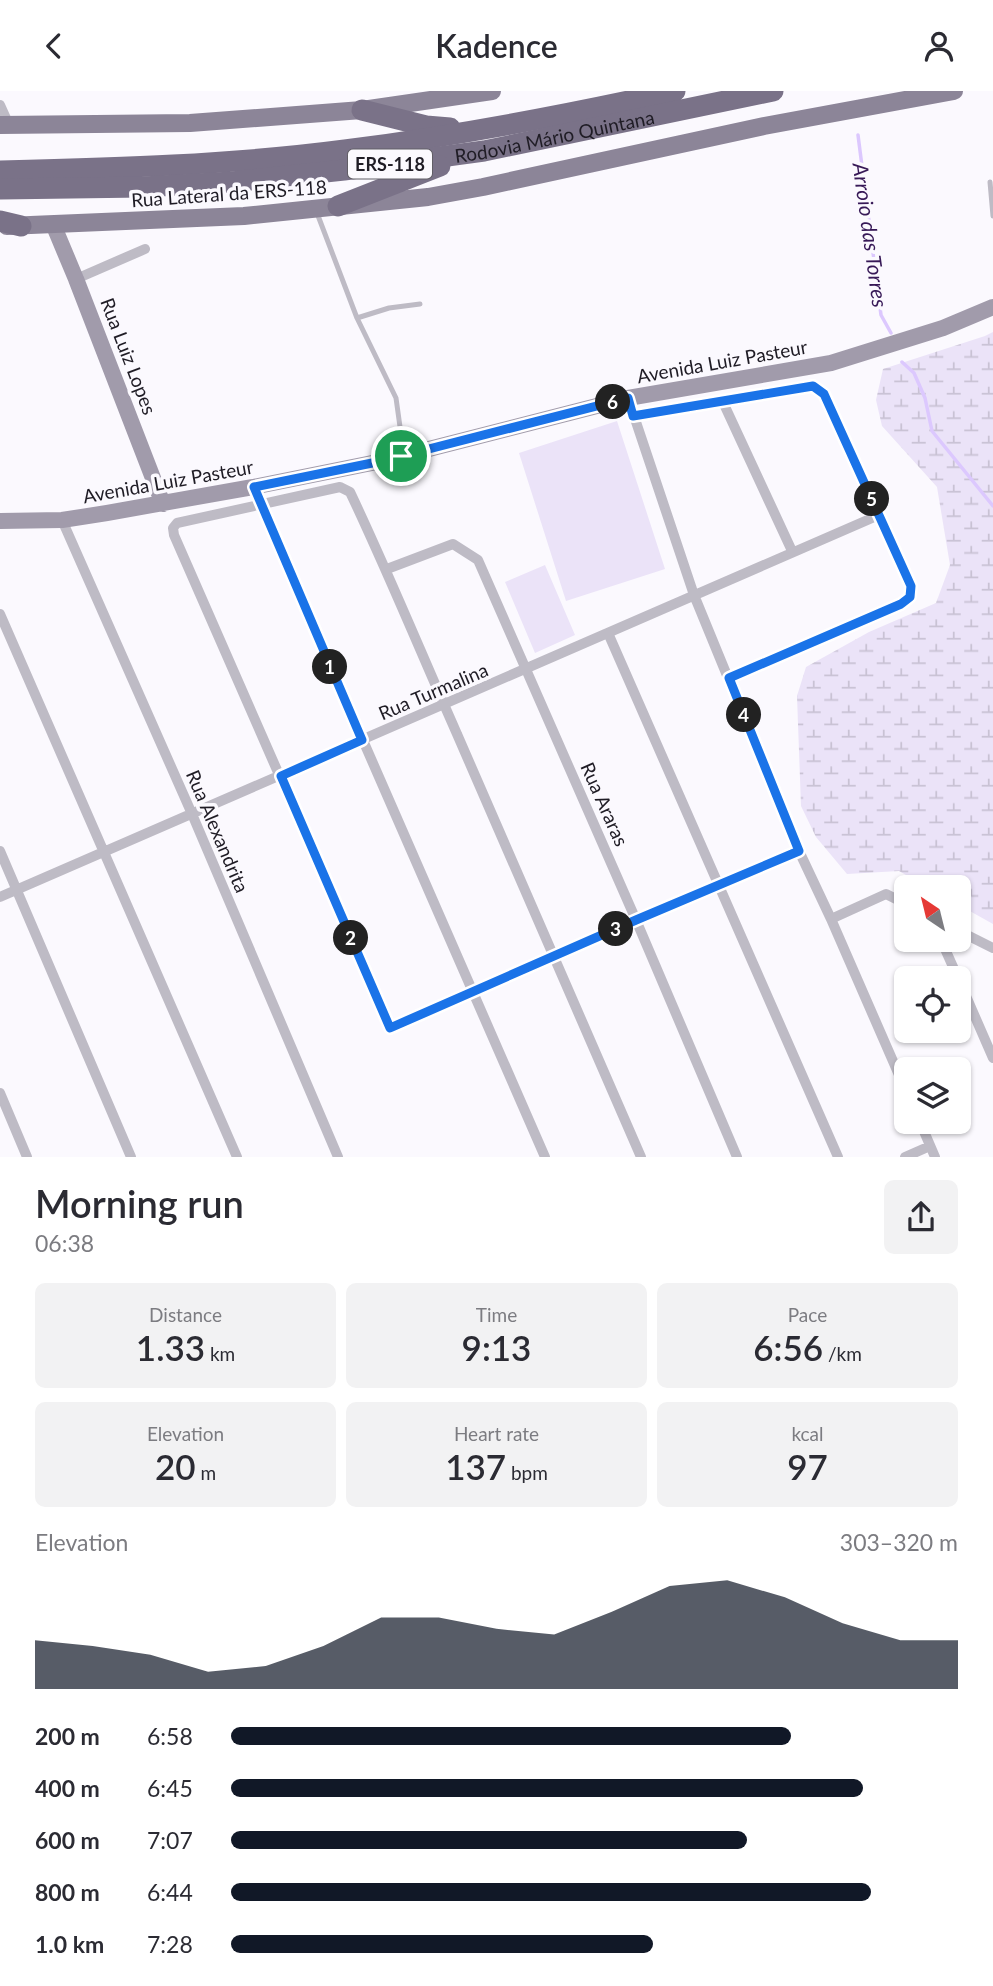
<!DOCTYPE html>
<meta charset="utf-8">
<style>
body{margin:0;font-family:Lato,sans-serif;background:#f2f2f3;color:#2b2b33;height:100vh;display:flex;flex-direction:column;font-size:26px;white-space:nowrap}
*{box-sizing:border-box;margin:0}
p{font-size:23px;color:#7c7c81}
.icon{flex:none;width:38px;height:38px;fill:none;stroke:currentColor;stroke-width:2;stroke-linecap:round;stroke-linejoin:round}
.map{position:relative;height:1066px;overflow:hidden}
.details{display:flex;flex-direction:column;background:#fff;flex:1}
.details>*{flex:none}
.needle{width:46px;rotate:325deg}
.tools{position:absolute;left:894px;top:784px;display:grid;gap:14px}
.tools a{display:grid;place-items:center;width:77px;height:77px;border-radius:10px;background:#fff;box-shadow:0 2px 5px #0004;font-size:35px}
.pin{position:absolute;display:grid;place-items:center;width:60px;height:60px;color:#fff;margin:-30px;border:4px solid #fff;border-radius:50%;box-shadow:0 2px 7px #0007}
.km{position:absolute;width:35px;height:35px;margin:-18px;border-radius:50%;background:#222;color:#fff;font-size:19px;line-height:35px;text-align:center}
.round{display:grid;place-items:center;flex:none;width:74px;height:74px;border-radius:10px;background:#f2f2f3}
.head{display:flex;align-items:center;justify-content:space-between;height:119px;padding:0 35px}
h1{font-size:38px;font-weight:600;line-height:52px}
.figures{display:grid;grid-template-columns:repeat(3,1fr);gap:10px;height:119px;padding:7px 35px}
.figures div{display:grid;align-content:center;border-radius:10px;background:#f2f2f3;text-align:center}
.figures b{font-size:35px;font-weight:600}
.figures small{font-size:19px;font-weight:400}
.figures p{font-size:19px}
.chart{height:196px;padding:14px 35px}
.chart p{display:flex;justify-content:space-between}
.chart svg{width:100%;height:126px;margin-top:7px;fill:#111827;opacity:.7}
ul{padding:0 35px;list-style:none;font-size:23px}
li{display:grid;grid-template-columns:112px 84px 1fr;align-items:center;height:52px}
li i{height:18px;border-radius:9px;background:#111827}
header{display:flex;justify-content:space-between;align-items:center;height:91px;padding:0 35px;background:#fff;font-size:32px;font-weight:600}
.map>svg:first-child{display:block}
</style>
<header><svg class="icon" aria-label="back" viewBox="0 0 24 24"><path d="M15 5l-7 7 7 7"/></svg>Kadence<svg class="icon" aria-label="person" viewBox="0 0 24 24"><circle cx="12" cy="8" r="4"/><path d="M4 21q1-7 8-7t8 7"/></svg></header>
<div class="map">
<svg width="993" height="1066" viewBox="0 0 993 1066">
<defs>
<pattern id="wetland-marsh" width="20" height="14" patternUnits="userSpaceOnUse" patternTransform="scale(1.75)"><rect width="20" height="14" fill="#ebe3f8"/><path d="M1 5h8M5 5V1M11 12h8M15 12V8" fill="none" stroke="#c9c2d4"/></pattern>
</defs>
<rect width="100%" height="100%" fill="#fbf9fe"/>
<path fill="#ebe3f8" d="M 617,330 L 665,478 L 566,510 L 519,362 Z
M 545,474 L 575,544 L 535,562 L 505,491 Z"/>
<path fill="url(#wetland-marsh)" d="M 993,241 L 993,833 L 959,814 L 959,796 L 927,796 L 899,780 L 847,783 L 816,746 L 801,715 L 797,605 L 806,576 L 869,541 L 936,512 L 950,474 L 937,396 L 882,335 L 876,309 L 883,278 L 985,245 Z"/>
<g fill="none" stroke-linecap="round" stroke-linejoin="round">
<path stroke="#dcc8fe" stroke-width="3.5" d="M 858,44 L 881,224 L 891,242
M 902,271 L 914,282 L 925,307 L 932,340 L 993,415"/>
<path stroke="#bebbc5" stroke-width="5" d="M 990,91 L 993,125
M 317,122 L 357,227 L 396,307 L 401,343 L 401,362
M 357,227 L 389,217 L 420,213"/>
<path stroke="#bebbc5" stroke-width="10" d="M 0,14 L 9,34
M 76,188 L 145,158
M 628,307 L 694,504 L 799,760 L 831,828 L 906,1000
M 722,309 L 792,460
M 633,325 L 813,295 L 824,303 L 911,495 L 910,506 L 901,513 L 729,587
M 258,409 L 545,1066
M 62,429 L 192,723 L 338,1066
M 387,478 L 453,453 L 478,469 L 636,829 L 737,1066
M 0,523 L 237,1066
M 608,542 L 838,1066
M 0,760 L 131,1066
M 0,806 L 879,424
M 831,828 L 886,803 L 906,813
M 959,840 L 993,857
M 941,849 L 958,887
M 959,889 L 993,967
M 0,1002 L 27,1066
M 920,1031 L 935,1066
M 641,1066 C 579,925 518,784 457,643 C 421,562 388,481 350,401 L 340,396 L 177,432 L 173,437 L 174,444 L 390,937 C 526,878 662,817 799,760
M 905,1066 L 930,1055"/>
<path stroke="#a19bab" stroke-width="16" d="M 53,133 L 76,188 L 163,413
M 0,430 L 62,429 L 107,422 L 253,396 L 382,370 L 628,307 L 831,272 L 943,237 L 993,216"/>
<path stroke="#8c8598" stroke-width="18" d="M 0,34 L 190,32 L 362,19 L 492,0
M 7,135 L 244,125 L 428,106 L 483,96 L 764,35 L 954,0"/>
<g stroke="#7a7288" stroke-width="21">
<path d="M 362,19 L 426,35 L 450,37"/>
<path d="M 0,80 C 115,77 231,74 345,59 C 456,45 566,24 675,0"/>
<path id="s1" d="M 0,98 L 143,96 L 232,91 L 344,79 L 484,60 L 773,0"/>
<path d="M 338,115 L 440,75"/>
<path d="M 0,130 L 21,135"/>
</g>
</g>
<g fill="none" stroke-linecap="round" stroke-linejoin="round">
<defs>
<path id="route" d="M 813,295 L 824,303 L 911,495 L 910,506 L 901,513 L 729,587 L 799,760 L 636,829 L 390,937 L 281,685 L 362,649 L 254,396 L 382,370 L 628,307 L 633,325 Z"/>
</defs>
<use href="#route" stroke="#fff" stroke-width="14"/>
<use href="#route" stroke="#1a73e8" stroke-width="9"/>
</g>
<g text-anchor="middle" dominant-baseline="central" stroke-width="7" stroke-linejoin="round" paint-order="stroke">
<rect fill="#fbf9fe" stroke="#615e66" stroke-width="2" x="348" y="58.5" width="84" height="29" rx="5"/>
<g font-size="18" font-weight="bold" fill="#1f1c25">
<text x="390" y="73">ERS-118</text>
</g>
<g font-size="19" fill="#1f1c25" stroke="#fbf9fe">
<text stroke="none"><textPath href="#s1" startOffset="558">Rodovia Mário Quintana</textPath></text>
<text transform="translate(229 102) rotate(-4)">Rua Lateral da ERS-118</text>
<text transform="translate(129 265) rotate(69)">Rua Luiz Lopes</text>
<text transform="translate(722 270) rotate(-10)">Avenida Luiz Pasteur</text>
<text transform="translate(168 390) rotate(-10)">Avenida Luiz Pasteur</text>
<text transform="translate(433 600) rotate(-23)">Rua Turmalina</text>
<text transform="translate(605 713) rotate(66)">Rua Araras</text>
<text transform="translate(218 740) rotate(67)">Rua Alexandrita</text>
</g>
<g font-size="21" font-style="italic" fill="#371957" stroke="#fbf9fe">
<text transform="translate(871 144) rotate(82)">Arroio das Torres</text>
</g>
</g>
</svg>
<div class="tools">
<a><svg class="needle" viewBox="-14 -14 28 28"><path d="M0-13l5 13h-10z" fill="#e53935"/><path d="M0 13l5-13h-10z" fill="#7c7c81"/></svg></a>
<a><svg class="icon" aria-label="locate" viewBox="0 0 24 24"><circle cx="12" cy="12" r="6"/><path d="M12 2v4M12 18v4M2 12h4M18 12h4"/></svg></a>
<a><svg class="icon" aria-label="layers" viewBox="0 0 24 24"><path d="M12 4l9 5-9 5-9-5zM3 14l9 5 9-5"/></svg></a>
</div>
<div class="pin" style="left:401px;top:365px;background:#1e9e55"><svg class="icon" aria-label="arrive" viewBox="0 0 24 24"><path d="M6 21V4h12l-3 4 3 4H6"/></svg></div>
<b class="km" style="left:330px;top:576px">1</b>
<b class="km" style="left:351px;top:847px">2</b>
<b class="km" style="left:616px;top:838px">3</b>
<b class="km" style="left:744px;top:624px">4</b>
<b class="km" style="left:872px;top:408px">5</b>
<b class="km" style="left:613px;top:311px">6</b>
</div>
<section class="details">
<div class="head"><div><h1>Morning run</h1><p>06:38</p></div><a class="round"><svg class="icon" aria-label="share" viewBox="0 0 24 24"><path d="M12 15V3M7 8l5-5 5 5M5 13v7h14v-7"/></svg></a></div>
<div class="figures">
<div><p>Distance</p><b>1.33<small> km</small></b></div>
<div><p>Time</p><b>9:13</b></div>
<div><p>Pace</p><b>6:56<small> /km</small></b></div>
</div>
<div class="figures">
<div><p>Elevation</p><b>20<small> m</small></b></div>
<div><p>Heart rate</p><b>137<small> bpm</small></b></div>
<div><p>kcal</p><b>97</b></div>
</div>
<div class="chart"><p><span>Elevation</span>303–320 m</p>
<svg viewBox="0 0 160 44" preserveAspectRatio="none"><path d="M0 44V27L10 29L20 32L30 38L40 36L50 29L60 19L70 19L80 23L90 25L100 17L110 8L120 6L130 12L140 21L150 27L160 27V44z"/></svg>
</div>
<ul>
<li><b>200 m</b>6:58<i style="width:77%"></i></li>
<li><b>400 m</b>6:45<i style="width:87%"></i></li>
<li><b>600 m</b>7:07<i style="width:71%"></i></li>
<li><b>800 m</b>6:44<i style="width:88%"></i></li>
<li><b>1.0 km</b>7:28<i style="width:58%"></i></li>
</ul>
</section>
